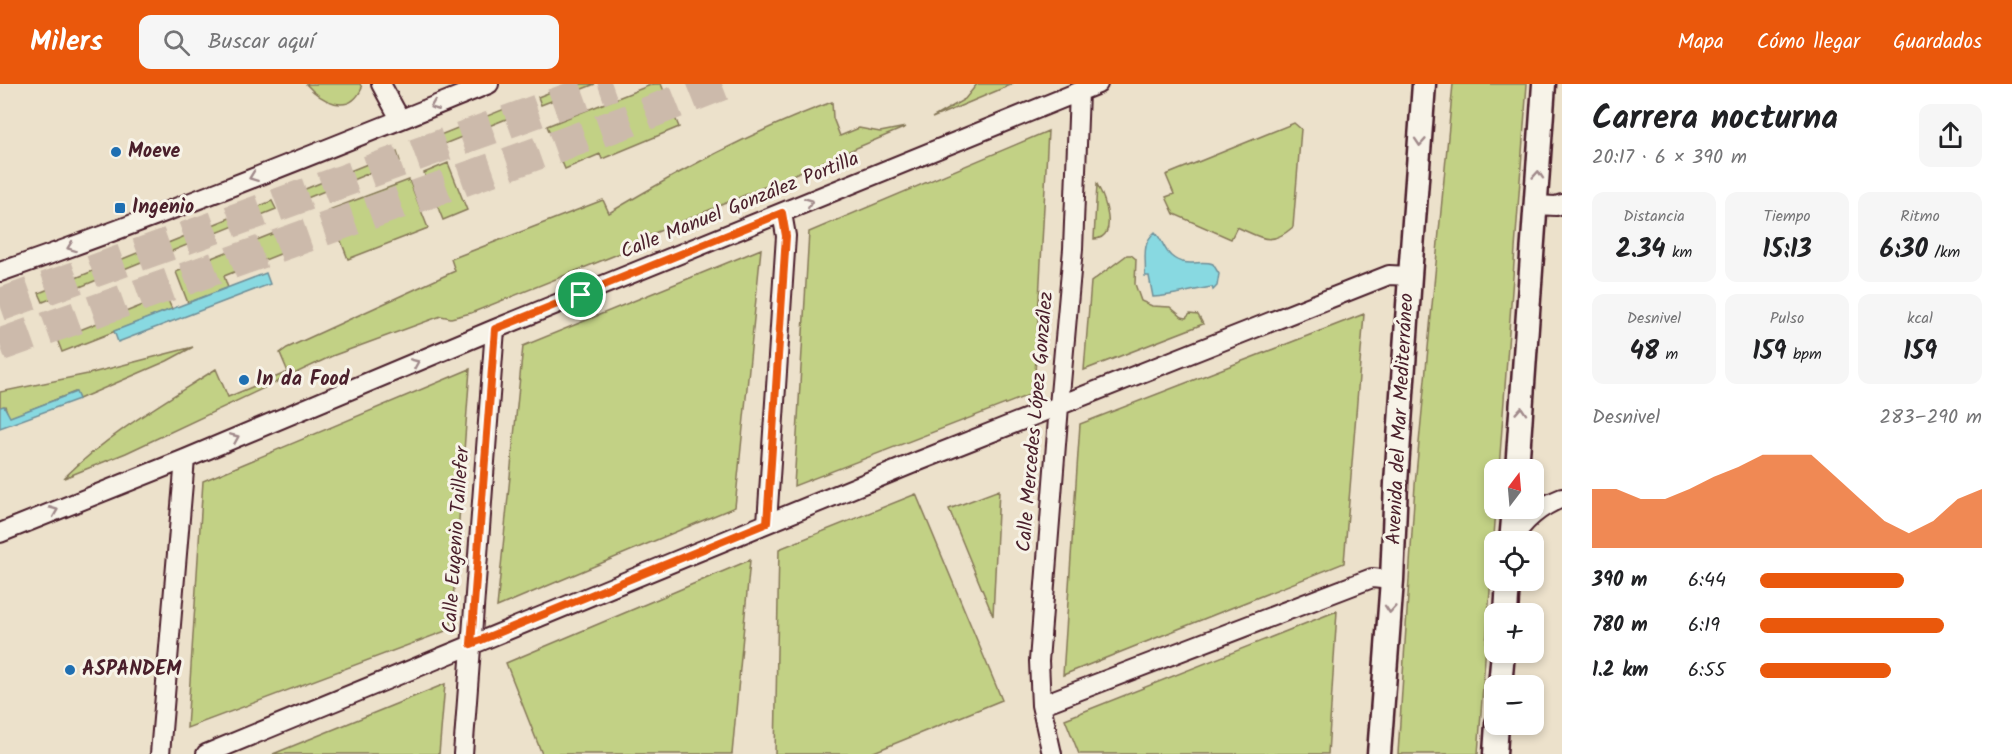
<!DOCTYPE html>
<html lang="es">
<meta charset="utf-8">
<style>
body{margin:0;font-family:Kalam,sans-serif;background:#f6f6f6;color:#202124;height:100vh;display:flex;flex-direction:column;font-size:22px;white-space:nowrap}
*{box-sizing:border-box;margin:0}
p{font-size:20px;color:#757577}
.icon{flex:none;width:33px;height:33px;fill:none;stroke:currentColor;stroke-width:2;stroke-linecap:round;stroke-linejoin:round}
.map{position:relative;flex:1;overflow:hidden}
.details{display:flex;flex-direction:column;background:#fff;width:450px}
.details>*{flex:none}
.needle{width:39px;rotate:16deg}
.tools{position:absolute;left:1484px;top:375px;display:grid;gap:12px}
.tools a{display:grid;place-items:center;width:60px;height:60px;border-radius:12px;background:#fff;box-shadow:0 3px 9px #0003;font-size:30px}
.pin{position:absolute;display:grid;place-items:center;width:51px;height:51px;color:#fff;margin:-26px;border:3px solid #fff;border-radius:50%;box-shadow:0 2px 6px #0007}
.round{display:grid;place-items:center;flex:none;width:63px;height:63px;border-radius:12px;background:#f6f6f6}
.head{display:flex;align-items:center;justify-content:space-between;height:102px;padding:0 30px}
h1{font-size:33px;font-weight:800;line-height:45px}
.metrics{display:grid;grid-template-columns:repeat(3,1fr);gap:9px;height:102px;padding:6px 30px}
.metrics div{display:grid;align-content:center;border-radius:12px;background:#f6f6f6;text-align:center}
.metrics b{font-size:26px;font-weight:800}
.metrics small{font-size:16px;font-weight:400}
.metrics p{font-size:16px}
.chart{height:168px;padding:12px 30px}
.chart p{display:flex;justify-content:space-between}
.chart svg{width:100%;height:108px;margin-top:6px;fill:#ea580c;opacity:.7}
ul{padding:0 30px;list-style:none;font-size:20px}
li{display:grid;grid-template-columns:96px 72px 1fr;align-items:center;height:45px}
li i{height:15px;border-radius:8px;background:#ea580c}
header{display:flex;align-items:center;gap:36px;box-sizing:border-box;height:84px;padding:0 30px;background:#ea580c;color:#fff}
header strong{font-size:28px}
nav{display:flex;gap:33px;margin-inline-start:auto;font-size:21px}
.search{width:420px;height:54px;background:#f6f6f6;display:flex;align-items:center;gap:15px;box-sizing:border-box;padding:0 21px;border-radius:12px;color:#757577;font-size:22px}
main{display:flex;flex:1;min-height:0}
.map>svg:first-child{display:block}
</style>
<header>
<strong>Milers</strong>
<div class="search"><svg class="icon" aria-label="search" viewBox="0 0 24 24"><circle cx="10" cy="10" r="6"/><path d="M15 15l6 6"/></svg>Buscar aquí</div>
<nav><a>Mapa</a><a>Cómo llegar</a><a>Guardados</a></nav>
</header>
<main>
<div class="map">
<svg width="1562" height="670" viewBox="0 0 1562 670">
<rect width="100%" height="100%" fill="#ece1cb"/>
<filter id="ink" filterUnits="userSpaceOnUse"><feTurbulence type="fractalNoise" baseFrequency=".0167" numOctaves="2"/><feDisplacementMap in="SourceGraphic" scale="12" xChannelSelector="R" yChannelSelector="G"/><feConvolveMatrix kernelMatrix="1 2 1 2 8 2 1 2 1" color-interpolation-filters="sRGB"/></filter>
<g filter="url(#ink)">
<path fill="#c2d185" stroke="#867858" stroke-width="1.5" d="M 306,0 L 360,0 L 362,4 C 349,33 321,17 306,0 Z
M 571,0 L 595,0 L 541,21 L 538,13 Z
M 653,0 L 661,0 L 679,43 L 602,75 L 600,70 L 565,85 L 547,42 Z
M 977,0 L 1013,0 L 932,34 L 965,15 Z
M 1453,0 L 1527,0 L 1499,385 L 1494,386 L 1494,424 L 1496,425 L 1478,670 L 1398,670 L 1415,401 Z
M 522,18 L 526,27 L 417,71 L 413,62 Z
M 832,18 L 833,34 L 840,52 L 859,44 L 880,48 L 906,43 L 631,159 L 623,168 L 471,229 L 451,234 L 441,232 L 332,272 L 126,369 L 64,394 C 108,350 164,318 216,285 L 228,313 L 288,288 L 280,269 L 287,264 L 455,187 L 451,175 L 603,116 L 609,129 C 681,86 753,47 832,18 Z
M 1294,39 L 1301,45 L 1293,143 C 1270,163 1262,154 1237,143 L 1231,155 L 1174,130 L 1166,113 L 1174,110 L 1166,91 Z
M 1048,47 L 1034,309 L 794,402 L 809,148 Z
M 397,68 L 400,77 L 292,120 L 288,112 Z
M 448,79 L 467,126 L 443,136 L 424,89 Z
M 409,96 L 428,144 L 348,175 L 329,126 Z
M 1097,100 C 1104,113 1120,154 1094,155 Z
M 272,117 L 276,125 L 167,169 L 163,161 Z
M 282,146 L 290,166 L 224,192 L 228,204 L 188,219 L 176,188 Z
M 147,165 L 151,174 L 43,218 L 39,209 Z
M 761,165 L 735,423 L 497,523 L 523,262 Z
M 1127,171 L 1131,171 L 1136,175 L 1135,200 L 1141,217 L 1152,222 L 1170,223 L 1182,233 L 1186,234 L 1190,230 L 1198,231 L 1203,240 L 1084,286 L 1091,198 Z
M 166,212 L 172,225 L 62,268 L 57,255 Z
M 1364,230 L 1344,479 L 1063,591 L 1080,340 Z
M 193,263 L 167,277 L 79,315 L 75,308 L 9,334 L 5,322 L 0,323 L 0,308 L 88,290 Z
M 470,285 L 451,545 L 187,644 L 203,397 Z
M 999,406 L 993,532 L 949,425 Z
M 916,410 L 1002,616 L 869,670 L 775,670 L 779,465 Z
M 750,476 L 732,670 L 542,670 L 506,579 Z
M 1337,527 L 1328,670 L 1079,670 L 1065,635 Z
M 445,600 L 439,670 L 273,670 Z"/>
<path fill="#88d9e1" stroke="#6f8f98" stroke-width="1.5" d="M 1155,148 C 1162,155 1164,166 1171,172 C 1186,185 1200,175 1213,180 L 1219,190 L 1217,202 L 1213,206 L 1212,203 C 1191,206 1174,212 1153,213 L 1149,192 L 1145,192 C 1147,175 1140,161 1155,148 Z
M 266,189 L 270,200 L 118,258 L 114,247 Z
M 76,308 L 79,315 L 0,344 L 0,323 L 4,322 L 10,333 Z"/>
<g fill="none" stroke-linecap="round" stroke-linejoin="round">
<path stroke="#ccbaab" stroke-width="33" stroke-dasharray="33 16" stroke-linecap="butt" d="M 0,221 L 612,0
M 0,261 L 628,37 L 722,0"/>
<defs>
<path id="minor" d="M 381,0 L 400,35
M 1536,121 L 1556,122 L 1562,120
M 0,188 C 165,131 327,65 489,0
M 767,439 L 786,152 L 782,129
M 0,449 L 185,375 L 495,245 L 1098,0
M 1512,457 C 1522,437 1541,422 1562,414
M 1041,621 L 1372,494 L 1392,496
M 160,670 L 185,375
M 206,670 L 919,377 L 1389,191 L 1410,192
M 463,670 L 495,245
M 1052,670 L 1041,621 L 1039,577 L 1059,322 L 1073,165 L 1079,8"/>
<path id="tertiary" d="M 1517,386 L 1544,0
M 1511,458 L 1514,424
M 1506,530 L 1508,496
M 1500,602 L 1503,568
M 1379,670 L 1392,496 L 1396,399 L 1410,192 L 1424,0
M 1495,670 L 1497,640"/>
</defs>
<use href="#minor" stroke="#4a1f2b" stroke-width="22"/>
<use href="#tertiary" stroke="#4a1f2b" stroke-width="27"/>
<use href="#minor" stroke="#f7f3e8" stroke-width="18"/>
<use href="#tertiary" stroke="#f7f3e8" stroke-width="22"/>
</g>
<defs><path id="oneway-chevron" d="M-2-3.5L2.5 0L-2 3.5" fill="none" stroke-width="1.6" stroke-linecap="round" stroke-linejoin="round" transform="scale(1.5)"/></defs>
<g stroke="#a0898a">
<use href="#oneway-chevron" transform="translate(434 22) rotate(158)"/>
<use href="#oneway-chevron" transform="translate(1420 58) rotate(94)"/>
<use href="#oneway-chevron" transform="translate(1538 91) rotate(-86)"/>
<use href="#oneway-chevron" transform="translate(253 93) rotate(159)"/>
<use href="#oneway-chevron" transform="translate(809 118) rotate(-22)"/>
<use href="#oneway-chevron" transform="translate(71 163) rotate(160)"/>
<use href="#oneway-chevron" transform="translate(415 279) rotate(-23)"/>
<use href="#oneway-chevron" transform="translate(1521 327) rotate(-86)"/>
<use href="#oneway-chevron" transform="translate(235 354) rotate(-23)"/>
<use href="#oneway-chevron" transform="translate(54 427) rotate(-22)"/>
<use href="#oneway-chevron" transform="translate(1390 525) rotate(94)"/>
</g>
</g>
<g fill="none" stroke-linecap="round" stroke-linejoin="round" filter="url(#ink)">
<defs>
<path id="route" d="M 782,129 L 786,152 L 767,439 L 471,560 L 495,245 Z"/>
</defs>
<use href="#route" stroke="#fff" stroke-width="12"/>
<use href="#route" stroke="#ea580c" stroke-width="8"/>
</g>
<g fill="#1f6fb2" stroke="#f7f3e8" stroke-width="2">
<circle cx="116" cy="68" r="6"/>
<rect x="114" y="118" width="12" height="12" rx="3"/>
<circle cx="244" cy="296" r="6"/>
<circle cx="70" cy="586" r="6"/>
</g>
<g text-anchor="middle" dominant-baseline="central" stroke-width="6" stroke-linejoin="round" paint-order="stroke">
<g font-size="20" font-weight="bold" fill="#4a1f2b" stroke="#f7f3e8" text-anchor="start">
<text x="128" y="68">Moeve</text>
<text x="132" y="124">Ingenio</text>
<text x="256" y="296">In da Food</text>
<text x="82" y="586">ASPANDEM</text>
</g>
<g font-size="20" fill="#4a1f2b" stroke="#f7f3e8">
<text transform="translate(740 122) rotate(-22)">Calle Manuel González Portilla</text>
<text transform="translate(1401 335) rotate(-87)">Avenida del Mar Mediterráneo</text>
<text transform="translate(1036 338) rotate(-85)">Calle Mercedes López González</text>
<text transform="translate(457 456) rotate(-86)">Calle Eugenio Taillefer</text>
</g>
</g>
</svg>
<div class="tools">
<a><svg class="needle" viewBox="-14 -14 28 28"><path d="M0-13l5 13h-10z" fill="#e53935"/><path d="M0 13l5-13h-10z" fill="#757577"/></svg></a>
<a><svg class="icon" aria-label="locate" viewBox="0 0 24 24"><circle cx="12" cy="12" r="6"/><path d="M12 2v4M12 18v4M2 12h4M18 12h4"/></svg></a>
<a>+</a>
<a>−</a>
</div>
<div class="pin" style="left:581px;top:211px;background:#1e9e55"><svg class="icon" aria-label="arrive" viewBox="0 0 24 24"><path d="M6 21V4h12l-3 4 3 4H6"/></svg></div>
</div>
<section class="details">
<div class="head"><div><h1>Carrera nocturna</h1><p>20:17 · 6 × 390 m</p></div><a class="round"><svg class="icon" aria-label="share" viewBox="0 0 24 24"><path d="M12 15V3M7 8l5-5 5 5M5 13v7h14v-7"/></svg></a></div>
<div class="metrics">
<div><p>Distancia</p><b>2.34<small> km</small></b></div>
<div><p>Tiempo</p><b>15:13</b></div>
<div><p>Ritmo</p><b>6:30<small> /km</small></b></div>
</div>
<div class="metrics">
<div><p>Desnivel</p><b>48<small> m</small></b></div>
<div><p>Pulso</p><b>159<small> bpm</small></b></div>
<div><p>kcal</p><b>159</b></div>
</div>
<div class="chart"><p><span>Desnivel</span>283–290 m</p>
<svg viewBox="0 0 160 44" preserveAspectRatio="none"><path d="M0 44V20L10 20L20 24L30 24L40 20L50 15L60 11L70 6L80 6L90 6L100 15L110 24L120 33L130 38L140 33L150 24L160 20V44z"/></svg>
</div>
<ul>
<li><b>390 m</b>6:44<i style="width:65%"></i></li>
<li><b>780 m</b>6:19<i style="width:83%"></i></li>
<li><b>1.2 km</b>6:55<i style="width:59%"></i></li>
</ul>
</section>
</main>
